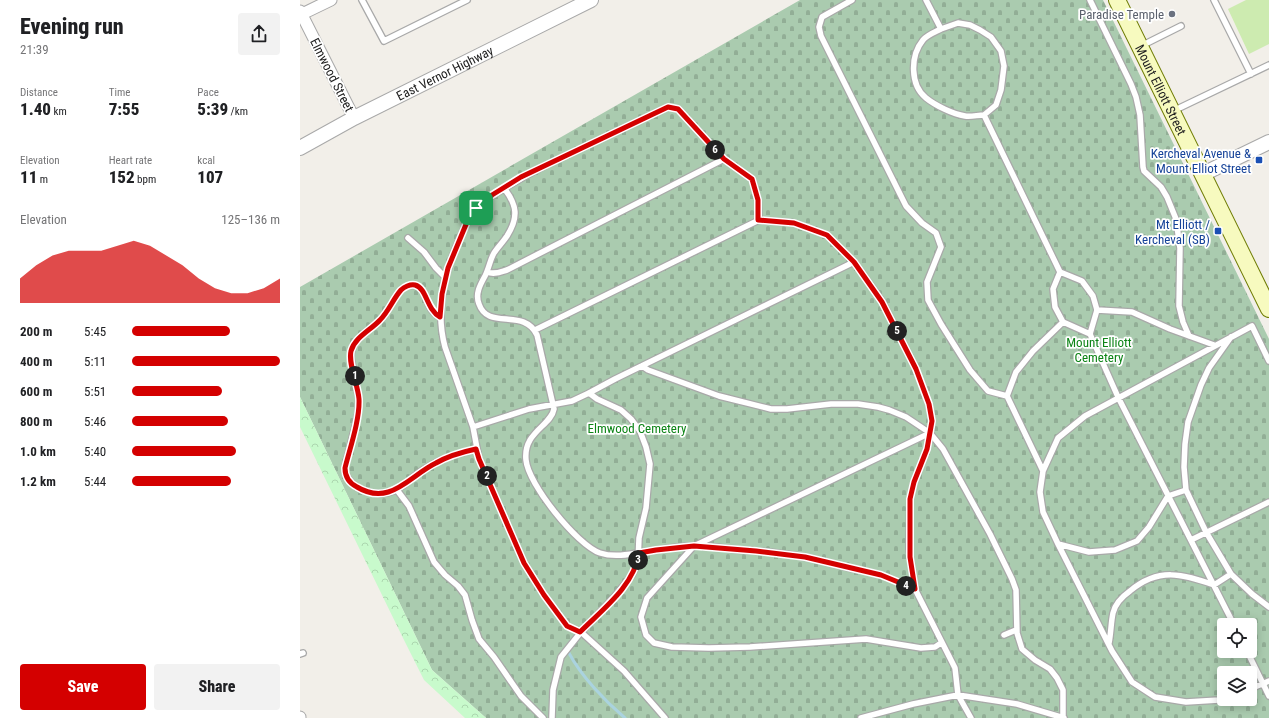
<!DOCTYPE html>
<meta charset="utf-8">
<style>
body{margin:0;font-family:"Roboto Condensed",sans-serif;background:#f2f2f2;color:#202124;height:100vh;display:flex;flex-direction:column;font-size:15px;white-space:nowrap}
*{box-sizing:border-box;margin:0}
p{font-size:13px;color:#757577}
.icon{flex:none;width:22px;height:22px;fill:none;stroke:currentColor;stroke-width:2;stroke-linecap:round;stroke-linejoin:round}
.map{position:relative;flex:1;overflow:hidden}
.sheet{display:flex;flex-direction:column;background:#fff;width:300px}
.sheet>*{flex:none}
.controls{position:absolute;left:917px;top:618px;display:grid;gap:8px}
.controls a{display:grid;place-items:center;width:40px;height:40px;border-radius:4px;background:#fff;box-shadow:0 2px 10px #0003;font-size:20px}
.pin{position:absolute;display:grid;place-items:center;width:34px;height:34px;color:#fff;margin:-17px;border-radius:8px;box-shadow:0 2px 6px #0006}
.km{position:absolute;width:20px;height:20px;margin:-10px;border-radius:50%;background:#222;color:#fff;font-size:11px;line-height:20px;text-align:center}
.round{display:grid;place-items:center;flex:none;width:42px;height:42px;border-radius:4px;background:#f2f2f2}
.headline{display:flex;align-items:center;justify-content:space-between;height:68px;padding:0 20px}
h1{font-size:22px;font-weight:800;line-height:30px}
.stats{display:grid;grid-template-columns:repeat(3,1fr);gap:6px;height:68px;padding:4px 20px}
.stats div{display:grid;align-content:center}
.stats b{font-size:17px;font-weight:800}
.stats small{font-size:11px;font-weight:400}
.stats p{font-size:11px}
.chart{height:112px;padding:8px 20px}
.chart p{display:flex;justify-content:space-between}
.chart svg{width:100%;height:72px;margin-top:4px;fill:#d40000;opacity:.7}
.primary-button{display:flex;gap:8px;margin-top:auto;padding:8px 20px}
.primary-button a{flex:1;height:46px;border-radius:4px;background:#d40000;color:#fff;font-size:16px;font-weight:800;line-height:46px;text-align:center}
.primary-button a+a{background:#f2f2f2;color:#202124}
ul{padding:0 20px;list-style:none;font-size:13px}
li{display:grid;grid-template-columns:64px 48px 1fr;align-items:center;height:30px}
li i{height:10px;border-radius:5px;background:#d40000}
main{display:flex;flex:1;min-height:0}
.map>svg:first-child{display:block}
</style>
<main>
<section class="sheet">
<div class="headline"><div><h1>Evening run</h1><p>21:39</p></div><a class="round"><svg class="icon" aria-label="share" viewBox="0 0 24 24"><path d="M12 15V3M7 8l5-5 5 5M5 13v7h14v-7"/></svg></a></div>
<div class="stats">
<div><p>Distance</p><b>1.40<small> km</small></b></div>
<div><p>Time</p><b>7:55</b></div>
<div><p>Pace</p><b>5:39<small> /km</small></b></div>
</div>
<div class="stats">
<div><p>Elevation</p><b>11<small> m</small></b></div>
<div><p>Heart rate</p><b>152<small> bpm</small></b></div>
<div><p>kcal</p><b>107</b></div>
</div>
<div class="chart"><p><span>Elevation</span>125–136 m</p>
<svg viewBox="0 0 160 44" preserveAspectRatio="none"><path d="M0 44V29L10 21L20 15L30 12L40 12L50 12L60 9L70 6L80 9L90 15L100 21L110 29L120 35L130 38L140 38L150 35L160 29V44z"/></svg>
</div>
<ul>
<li><b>200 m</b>5:45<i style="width:66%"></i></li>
<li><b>400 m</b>5:11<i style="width:100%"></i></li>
<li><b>600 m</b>5:51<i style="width:61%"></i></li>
<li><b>800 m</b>5:46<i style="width:65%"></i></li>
<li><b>1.0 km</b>5:40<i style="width:70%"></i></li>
<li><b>1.2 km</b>5:44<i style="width:67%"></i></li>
</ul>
<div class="primary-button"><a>Save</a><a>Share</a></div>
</section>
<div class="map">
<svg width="969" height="718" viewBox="0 0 969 718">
<defs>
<pattern id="cemetery-stones" width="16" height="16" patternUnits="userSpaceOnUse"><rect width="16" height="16" fill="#aacbaf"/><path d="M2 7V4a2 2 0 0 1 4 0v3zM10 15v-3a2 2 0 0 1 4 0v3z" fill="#92ae96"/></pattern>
<pattern id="park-crowns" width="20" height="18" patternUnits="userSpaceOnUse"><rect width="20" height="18" fill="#c8facc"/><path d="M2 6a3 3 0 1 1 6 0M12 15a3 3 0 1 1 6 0" fill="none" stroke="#acd6af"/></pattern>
</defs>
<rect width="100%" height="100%" fill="#f2efe9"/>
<path fill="#cdebb0" d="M 946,0 L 969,0 L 969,44 L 949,54 L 928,9 Z"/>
<path fill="url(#cemetery-stones)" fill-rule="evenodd" d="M 500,0 L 803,0 L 969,339 L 969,718 L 186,718 L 132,670 L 0,397 L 0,287 ZM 924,625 L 950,625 L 950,651 L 924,651 ZM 924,673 L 950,673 L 950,699 L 924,699 Z"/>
<path fill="url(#park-crowns)" d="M 0,397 L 132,670 L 186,718 L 165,718 L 124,680 L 102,636 L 0,427 Z"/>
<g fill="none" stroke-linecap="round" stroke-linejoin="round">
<path stroke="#aad3df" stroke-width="3" d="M 269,653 C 281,676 305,701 325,718"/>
<defs>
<path id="service" d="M 62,0 L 84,41 L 167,0
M 552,0 L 522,17 L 519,27 L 521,36 L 606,206 L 622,223 L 636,233 L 641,247 L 627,282 L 628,300 L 641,324 L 670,370 L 688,391 L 707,396 L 743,471
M 626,0 L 641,29 C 635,32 627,35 623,40 C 610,56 610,85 626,98 C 636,106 653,114 665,116 C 671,117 678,115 684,115 L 760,272 L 753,289 L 755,307 L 763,322 L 790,334 L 818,397 L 934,625
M 790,0 L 831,84 L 836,97 L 840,115 L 843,167 L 844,171 L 861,187 L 867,197 L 876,219 L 880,248 L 879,306 L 883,322 L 889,336
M 914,0 L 951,74
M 641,29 L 658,23 L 670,25 L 680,30 L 691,37 L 701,51 L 704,66 L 701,90 L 696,105 L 684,115
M 841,46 L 881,26
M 873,111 L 969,65
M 204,188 C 217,205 219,217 207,236 C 203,242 198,247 194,253 C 190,260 189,268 185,276 C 180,285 175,294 179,304 C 188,331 224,307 237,335 L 254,409 C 251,426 223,432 226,460 C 228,484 277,545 300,553 C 318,559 339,552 357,550 C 369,548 381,546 393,546 C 408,545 423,548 438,550 C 460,551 483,553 504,557 C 519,560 534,564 549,568 C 559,570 571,572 581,575 C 592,579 604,585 615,589 L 655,668 L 658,695 L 671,718
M 108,238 L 124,252 L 136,268 L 145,277
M 187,272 C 194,275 200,272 207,270 L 424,159
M 760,272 L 782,281 L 793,296 L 797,310 L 790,334
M 797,310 L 832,312 L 870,329 L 914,345
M 140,317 C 136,315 134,313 131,309 C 126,302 125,286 113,285 C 109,285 105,287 102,289 C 95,295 90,309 82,318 C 74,327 62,333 55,343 C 52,347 51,352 51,358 L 59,399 L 58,414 L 45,467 L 45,472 C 52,492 79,499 97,489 C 103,487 107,482 112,478 C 119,472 127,467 135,463 C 148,456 162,453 176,449
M 235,330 L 459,220 L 494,223 L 527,235 L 554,262 L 582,301 L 616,369 L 629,404 L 632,421 L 627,449 L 614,482 L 610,499 L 609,549 L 615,589
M 931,337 L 909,368 L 901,385 L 888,422 L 885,444 L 884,467 L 886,490 L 906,532 L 931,574 L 952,594 L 969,607
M 342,366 L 348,370 L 419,396 L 471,409 L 487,409 L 531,404 L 558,404 L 578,407 L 589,410 L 606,417 L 630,433 L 643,449 L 690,534 L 712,579 L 716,590 L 717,633 L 722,649 L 735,660 L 750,669 L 757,678 L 763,690 L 763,717
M 707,396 L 716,372 L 733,351 L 763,322
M 173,427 L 229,409 L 272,401 L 289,393 L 315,379 L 554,262
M 630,433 L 394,546 L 347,598 L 341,617 L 346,635 L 354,643 L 372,647 L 409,648 L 450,647 L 566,639 L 621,648 L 635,647 L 641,643
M 97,490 L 109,506 L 134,562 L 145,575 L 158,586 L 165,595 L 172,620 L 179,639 L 194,657 L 221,696 L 243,718
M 891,540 L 969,502
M 758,544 L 789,552 L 815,550 L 837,541 L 849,527 L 868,496 L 886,490
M 704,635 L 716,630
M 809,643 C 811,633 811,622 813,613 C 815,604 823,596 830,591 C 859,567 882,574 914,585 L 931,574
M 947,651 L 969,696
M 0,654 L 3,653
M 950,689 L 969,681
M 924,699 L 919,700 L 886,702 L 855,697 L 832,682 L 812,651 L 758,544 L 743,512 L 740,492 L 743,471 L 758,438 L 785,416 L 952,326 L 969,361
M 252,718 L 253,690 L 261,657 L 281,632 L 314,597 L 332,575 L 338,562 L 339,538 L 346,508 L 350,464 L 346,447 L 340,431 L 331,419 L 321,410 L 297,399 L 289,393
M 365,718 L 324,671 L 281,632 L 267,626 L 244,595 L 224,563 L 179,459 L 173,427 L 145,347 C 135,309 144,273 160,238 C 165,226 170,214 180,205 C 187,198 196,193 205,188 C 223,177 242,167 261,158 C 297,141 332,124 368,107 L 378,109 L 424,159 L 452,179 L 458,200 L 459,220
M 561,718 L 613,704 L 658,695 L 717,704 L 764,718"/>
<path id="minor" d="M 0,11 L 54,118
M 0,15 L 31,0
M 0,717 L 0,718"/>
<g id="tertiary">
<path id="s1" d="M 0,148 L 54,118 L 291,0"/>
<path d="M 903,174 L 969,142"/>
</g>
<g id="secondary">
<path id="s2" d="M 817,0 L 969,309"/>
</g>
</defs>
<use href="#service" stroke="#a9a9a9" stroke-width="8"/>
<use href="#minor" stroke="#a9a9a9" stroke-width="13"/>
<use href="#tertiary" stroke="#a9a9a9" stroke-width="16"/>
<use href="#secondary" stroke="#707d05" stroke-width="18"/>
<use href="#service" stroke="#fff" stroke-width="5.5"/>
<use href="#minor" stroke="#fff" stroke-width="11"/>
<use href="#tertiary" stroke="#fff" stroke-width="14"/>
<use href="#secondary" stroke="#f7fabf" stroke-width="16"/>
</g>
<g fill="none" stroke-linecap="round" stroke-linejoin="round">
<defs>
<path id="route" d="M 368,107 L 378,109 L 424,159 L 452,179 L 458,200 L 458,220 L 494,223 L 527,235 L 554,262 L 582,302 L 616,369 L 629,404 L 632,421 L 627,449 L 614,482 L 610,499 L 610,557 L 615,589 L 581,575 L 505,557 L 456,551 L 394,546 L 356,550 L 339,553 C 334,586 303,609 280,632 L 267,626 L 244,595 L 224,563 L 179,459 L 176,449 C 162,452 148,456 136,463 C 109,476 90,507 57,487 C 49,483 45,476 45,468 C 50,448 60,419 59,399 C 58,385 48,364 51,351 C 55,337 71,330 80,320 C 89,311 93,299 101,290 C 104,287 110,284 115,285 C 127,288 126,309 140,317 L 142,294 L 148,268 L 167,222 L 173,213 L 181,204 L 192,195 L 221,177 Z"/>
</defs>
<use href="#route" stroke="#fff" stroke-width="8"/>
<use href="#route" stroke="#d40000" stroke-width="5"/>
</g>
<circle fill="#6b7280" stroke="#fff" stroke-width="1.5" cx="872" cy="14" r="4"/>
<g fill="#1a4fb4" stroke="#fff" stroke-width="1.5">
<rect x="955" y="156" width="8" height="8" rx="2"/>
<rect x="914" y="227" width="8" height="8" rx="2"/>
</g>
<g text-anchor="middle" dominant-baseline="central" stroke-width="3.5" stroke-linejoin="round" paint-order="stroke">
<g font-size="13" fill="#5b616d" stroke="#fff" text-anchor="end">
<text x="864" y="14">Paradise Temple</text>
</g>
<g font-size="13" fill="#222" stroke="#fff">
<text stroke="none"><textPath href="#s1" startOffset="163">East Vernor Highway</textPath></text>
<text transform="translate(32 75) rotate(63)">Elmwood Street</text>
<text stroke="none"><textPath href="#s2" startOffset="100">Mount Elliott Street</textPath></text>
</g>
<g font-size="13" fill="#164399" stroke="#fff" text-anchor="end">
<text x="951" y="153">Kercheval Avenue &amp;<tspan x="951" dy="15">Mount Elliot Street</tspan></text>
<text x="910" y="224">Mt Elliott /<tspan x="910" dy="15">Kercheval (SB)</tspan></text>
</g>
<g font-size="13" fill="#0c8416" stroke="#fff">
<text x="799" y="342">Mount Elliott<tspan x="799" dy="15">Cemetery</tspan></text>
<text x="337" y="428">Elmwood Cemetery</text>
</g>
</g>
</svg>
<div class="controls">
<a><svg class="icon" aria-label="locate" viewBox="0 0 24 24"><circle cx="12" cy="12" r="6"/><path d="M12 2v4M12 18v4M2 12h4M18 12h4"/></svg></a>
<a><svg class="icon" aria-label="layers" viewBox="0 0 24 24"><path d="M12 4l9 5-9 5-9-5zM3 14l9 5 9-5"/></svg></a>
</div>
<div class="pin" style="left:176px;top:208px;background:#1e9e55"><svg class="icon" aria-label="arrive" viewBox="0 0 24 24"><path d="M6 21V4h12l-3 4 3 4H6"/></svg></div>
<b class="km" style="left:55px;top:376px">1</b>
<b class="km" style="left:187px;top:476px">2</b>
<b class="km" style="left:338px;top:560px">3</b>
<b class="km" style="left:606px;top:586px">4</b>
<b class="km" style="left:597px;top:331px">5</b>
<b class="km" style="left:415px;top:150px">6</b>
</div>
</main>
